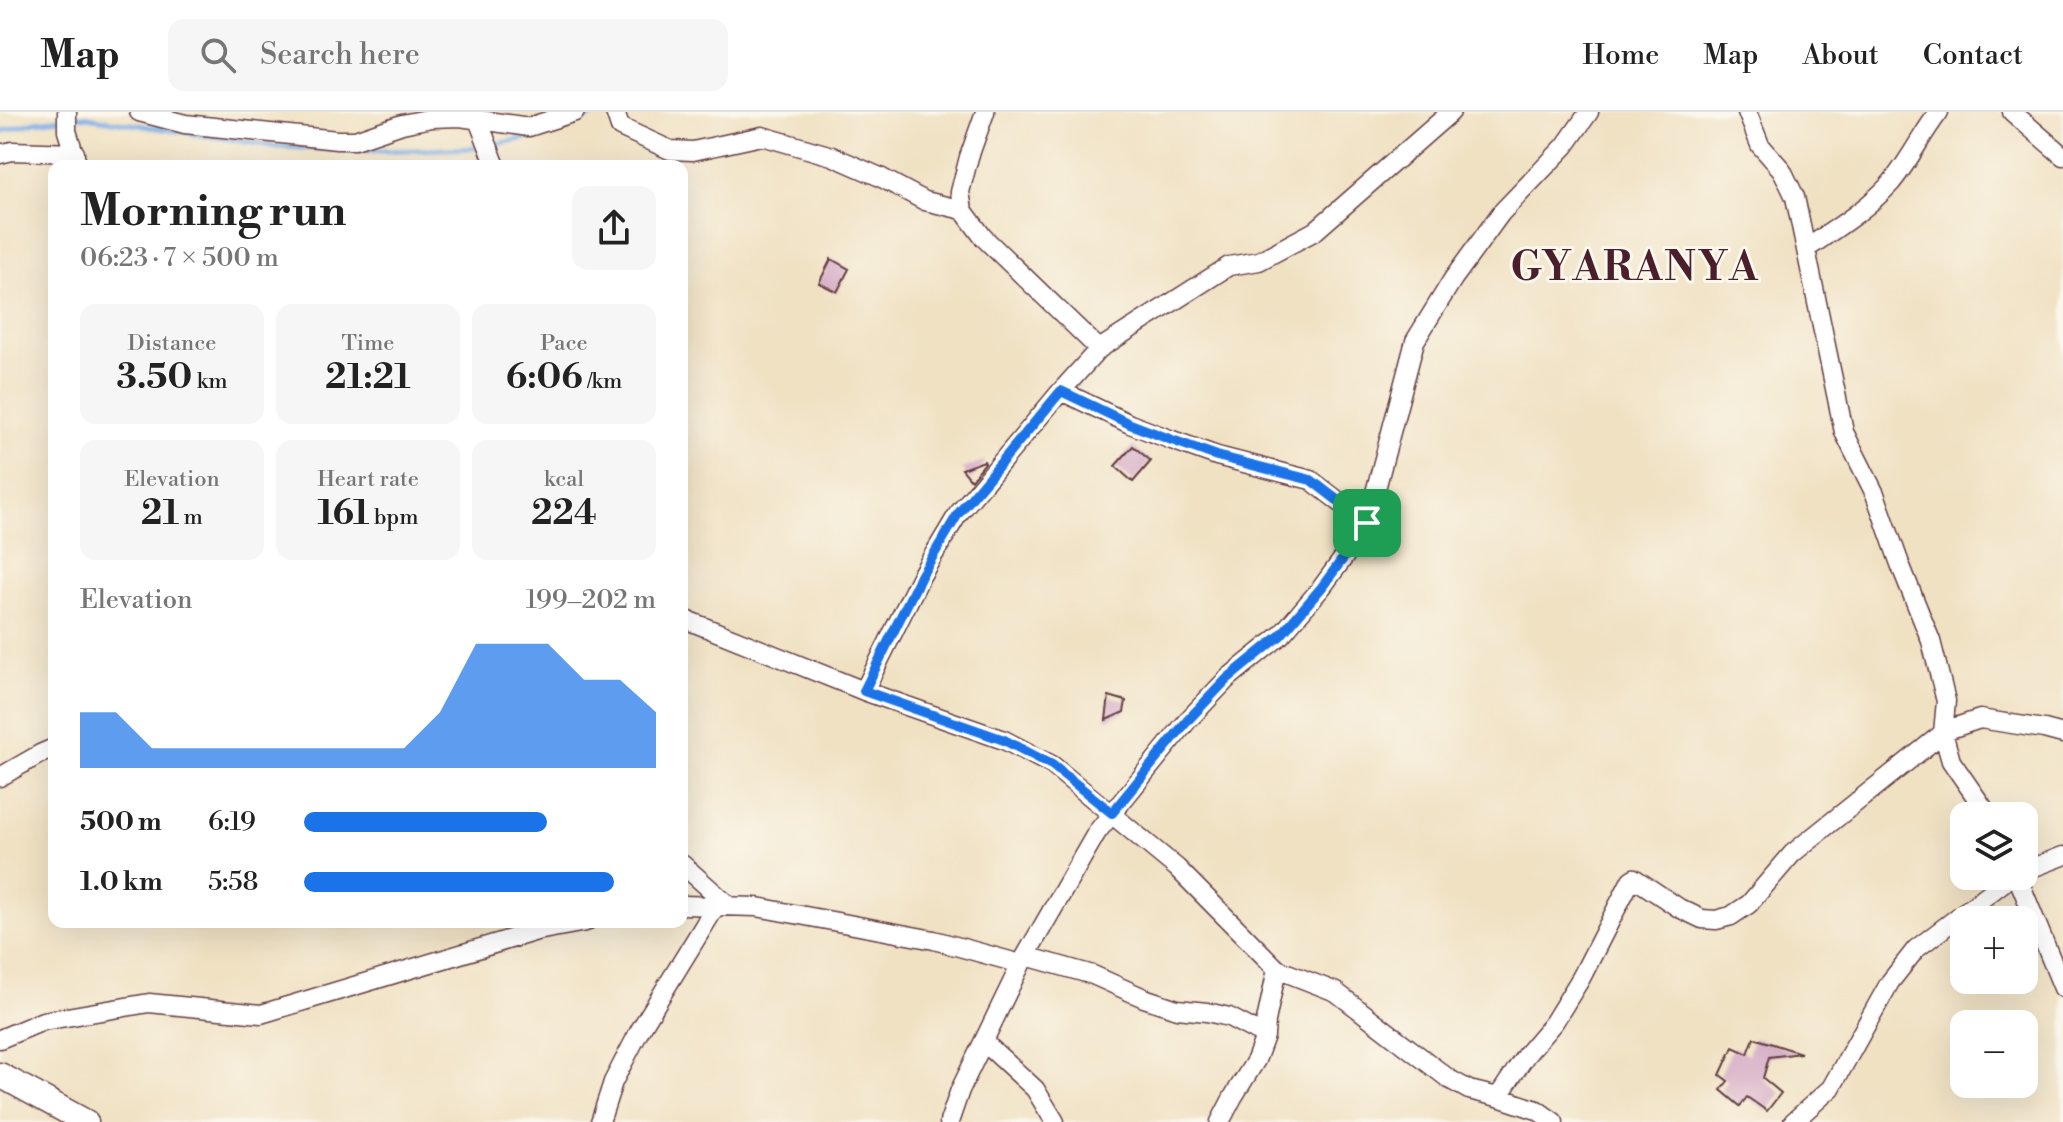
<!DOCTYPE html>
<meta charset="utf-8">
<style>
body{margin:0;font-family:"Libre Bodoni",serif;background:#f6f6f6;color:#222;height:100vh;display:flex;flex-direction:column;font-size:30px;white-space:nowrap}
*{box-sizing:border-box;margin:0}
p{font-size:26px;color:#767676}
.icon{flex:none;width:44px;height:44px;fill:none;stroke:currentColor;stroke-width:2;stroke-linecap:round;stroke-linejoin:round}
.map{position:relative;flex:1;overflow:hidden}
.panel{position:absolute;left:48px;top:48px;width:640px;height:768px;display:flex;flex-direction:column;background:#fff;border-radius:16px;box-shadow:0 8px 32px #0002}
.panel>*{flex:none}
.controls{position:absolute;left:1950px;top:690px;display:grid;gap:16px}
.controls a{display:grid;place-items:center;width:88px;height:88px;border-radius:16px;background:#fff;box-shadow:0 8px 32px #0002;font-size:40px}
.pin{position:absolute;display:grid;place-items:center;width:68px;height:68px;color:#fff;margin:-34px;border-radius:16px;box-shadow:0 4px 12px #0006}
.round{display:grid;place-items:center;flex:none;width:84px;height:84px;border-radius:16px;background:#f6f6f6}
.headline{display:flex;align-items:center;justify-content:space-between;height:136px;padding:0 32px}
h1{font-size:44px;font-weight:800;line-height:60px}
.figures{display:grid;grid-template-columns:repeat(3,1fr);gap:12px;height:136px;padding:8px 32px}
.figures div{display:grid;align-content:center;border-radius:16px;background:#f6f6f6;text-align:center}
.figures b{font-size:34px;font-weight:800}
.figures small{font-size:22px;font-weight:400}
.figures p{font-size:22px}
.chart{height:224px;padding:16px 32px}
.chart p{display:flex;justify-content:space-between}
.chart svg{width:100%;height:144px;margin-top:8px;fill:#1a73e8;opacity:.7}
ul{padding:0 32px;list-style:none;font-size:26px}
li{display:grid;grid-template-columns:128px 96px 1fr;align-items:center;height:60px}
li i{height:20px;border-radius:10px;background:#1a73e8}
header{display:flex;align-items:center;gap:48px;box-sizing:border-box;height:112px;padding:0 40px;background:#fff;border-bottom:2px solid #e0e0e0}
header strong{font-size:38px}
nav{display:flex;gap:44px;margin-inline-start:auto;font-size:28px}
.search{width:560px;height:72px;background:#f6f6f6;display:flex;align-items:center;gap:20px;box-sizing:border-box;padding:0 28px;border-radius:16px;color:#767676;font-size:30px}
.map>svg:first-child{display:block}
</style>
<header>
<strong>Map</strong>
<div class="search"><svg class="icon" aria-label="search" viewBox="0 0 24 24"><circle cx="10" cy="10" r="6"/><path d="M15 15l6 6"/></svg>Search here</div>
<nav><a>Home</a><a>Map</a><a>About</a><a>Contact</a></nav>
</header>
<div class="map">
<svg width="2063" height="1010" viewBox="0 0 2063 1010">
<rect width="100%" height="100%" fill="#fbf7ec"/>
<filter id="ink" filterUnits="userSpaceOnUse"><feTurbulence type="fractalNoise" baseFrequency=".0125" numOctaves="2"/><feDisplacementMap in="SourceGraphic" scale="16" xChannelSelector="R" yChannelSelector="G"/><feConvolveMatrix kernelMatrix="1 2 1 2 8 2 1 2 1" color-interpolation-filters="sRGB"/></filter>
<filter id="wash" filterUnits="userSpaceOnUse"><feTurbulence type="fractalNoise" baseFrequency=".006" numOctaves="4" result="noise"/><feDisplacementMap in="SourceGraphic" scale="32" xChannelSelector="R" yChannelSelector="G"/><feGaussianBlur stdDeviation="1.8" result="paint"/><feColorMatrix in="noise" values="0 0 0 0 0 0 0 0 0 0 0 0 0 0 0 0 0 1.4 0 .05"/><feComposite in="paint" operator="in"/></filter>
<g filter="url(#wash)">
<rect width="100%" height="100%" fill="#f0e1c3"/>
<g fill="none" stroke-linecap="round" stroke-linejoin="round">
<path stroke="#78aae4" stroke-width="5" d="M 71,6 L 81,4 L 278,35 L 381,39 L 483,36
M 0,20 L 35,10 L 61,7
M 492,33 L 555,20 L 601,0"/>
</g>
<g id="blocks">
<path fill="#d3a7c3" d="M 831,147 L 849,157 L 837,180 L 819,171 Z
M 1133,334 L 1151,349 L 1133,370 L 1115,354 Z
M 984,349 L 985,351 L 971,368 L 962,357 Z
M 1109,584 L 1126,589 L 1124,600 L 1106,608 Z
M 1754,926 L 1801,941 L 1769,945 L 1763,966 L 1781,981 L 1767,999 L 1747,985 L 1740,994 L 1721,978 L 1728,969 L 1720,963 L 1733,935 L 1748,942 Z"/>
</g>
</g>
<g filter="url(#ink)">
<use href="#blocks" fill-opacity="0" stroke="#633c42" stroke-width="2"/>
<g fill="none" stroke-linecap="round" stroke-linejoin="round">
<defs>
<path id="minor" d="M 67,0 L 67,19 L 78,54
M 139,0 L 185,12 L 337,28 L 355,28 L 402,12 L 432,6 L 460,5 L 529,15 L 575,0
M 615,0 L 620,15 L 670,38 L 693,39 L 762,24 L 832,44 L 880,65 L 925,89 L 963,98
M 985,0 L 969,45 L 960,80 L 963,98 L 983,125 L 1099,237
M 1747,0 L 1760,33 L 1782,58 L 1795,85 L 1844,320 L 1875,382 L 1900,452 L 1931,529 L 1946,589 L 1943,621 L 1951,649 L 1989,704
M 2012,0 L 2063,44
M 478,8 L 496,54
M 0,42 L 12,39 L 75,41
M 1806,137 C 1835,117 1866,98 1890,72 C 1909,50 1921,23 1939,0
M 1061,279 L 1130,312 L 1172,328 L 1217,344 L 1311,368 L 1367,411
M 682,506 L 864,579 L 1004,628 L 1052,653 L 1177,756 L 1277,857 L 1336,880 L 1449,967 L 1469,978 L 1498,985 L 1537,998 L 1554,1010
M 864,579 L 921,464 L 958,402 L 1061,279 L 1099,237 L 1229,154 L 1259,149 L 1315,119 L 1451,0
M 1944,619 L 1980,607 L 2044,617 L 2063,622
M 0,665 L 40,642 L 54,636
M 682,752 L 729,794
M 2024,759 L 2063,744
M 2017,764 L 2063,876
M 682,793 L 757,795 L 934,828 L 1021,852
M 1026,844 L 1093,863 L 1144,886 L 1177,897 L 1207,900 L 1229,905 L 1265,924
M 0,927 L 43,909 L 149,891 L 261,902 L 537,819 L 586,810
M 984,930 L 1035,977 L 1055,1010
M 1498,985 L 1526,943 L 1554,910 L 1581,866 L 1631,768 L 1634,766 L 1679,796 L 1702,807 L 1716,808 L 1731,804 L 1749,792 L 1792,742 L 1809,728 L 1943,621
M 600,1010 L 613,970 L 640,918 L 716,794
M 949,1010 L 960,978 L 1021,852 L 1097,720 L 1188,608 L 1227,567 L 1281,523 L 1322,475 L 1361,422 L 1367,411 L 1415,229 L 1453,167 L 1501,101 L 1565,34 L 1589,0
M 1220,1010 L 1233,985 L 1256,948 L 1265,924 L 1266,909 L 1277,857
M 1793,1010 L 1831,976 L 1890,870 L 1916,837 L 2012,764"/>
<path id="tertiary" d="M 0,963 L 86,1010"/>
</defs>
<use href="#minor" stroke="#633c42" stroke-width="21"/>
<use href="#tertiary" stroke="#633c42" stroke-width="27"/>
<use href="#minor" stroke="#fff" stroke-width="18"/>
<use href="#tertiary" stroke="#fff" stroke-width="24"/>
</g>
</g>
<g fill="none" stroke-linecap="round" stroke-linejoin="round" filter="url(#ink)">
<defs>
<path id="route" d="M 1061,279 L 1130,312 L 1172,328 L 1217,344 L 1311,368 L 1367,411 L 1361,422 L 1322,475 L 1281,523 L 1227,567 L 1188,608 L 1112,701 L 1052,653 L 1004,628 L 864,579 L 921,464 L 958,402 Z"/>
</defs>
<use href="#route" stroke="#fff" stroke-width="16"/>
<use href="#route" stroke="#1a73e8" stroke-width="10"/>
</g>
<g text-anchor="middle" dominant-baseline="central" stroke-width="6" stroke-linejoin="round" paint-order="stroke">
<g font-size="40" font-weight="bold" letter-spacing="2" fill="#4a1f2b" stroke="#fbf7ec">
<text x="1635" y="156">GYARANYA</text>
</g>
</g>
</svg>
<div class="controls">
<a><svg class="icon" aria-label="layers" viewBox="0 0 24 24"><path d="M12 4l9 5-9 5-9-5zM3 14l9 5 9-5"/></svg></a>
<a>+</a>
<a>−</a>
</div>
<div class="pin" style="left:1367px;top:411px;background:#1e9e55"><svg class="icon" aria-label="arrive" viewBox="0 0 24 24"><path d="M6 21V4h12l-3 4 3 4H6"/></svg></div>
<section class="panel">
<div class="headline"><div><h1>Morning run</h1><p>06:23 · 7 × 500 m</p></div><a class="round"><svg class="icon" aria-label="share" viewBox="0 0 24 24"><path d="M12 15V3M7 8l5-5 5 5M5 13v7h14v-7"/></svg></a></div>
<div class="figures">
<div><p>Distance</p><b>3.50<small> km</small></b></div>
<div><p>Time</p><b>21:21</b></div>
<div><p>Pace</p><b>6:06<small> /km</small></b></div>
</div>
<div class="figures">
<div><p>Elevation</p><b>21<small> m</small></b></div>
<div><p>Heart rate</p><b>161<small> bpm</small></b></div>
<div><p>kcal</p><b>224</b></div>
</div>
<div class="chart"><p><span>Elevation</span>199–202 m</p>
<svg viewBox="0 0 160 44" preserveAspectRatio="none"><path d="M0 44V27L10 27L20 38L30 38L40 38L50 38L60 38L70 38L80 38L90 38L100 27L110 6L120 6L130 6L140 17L150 17L160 27V44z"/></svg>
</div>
<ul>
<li><b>500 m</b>6:19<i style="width:69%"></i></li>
<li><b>1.0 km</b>5:58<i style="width:88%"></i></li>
</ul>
</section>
</div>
